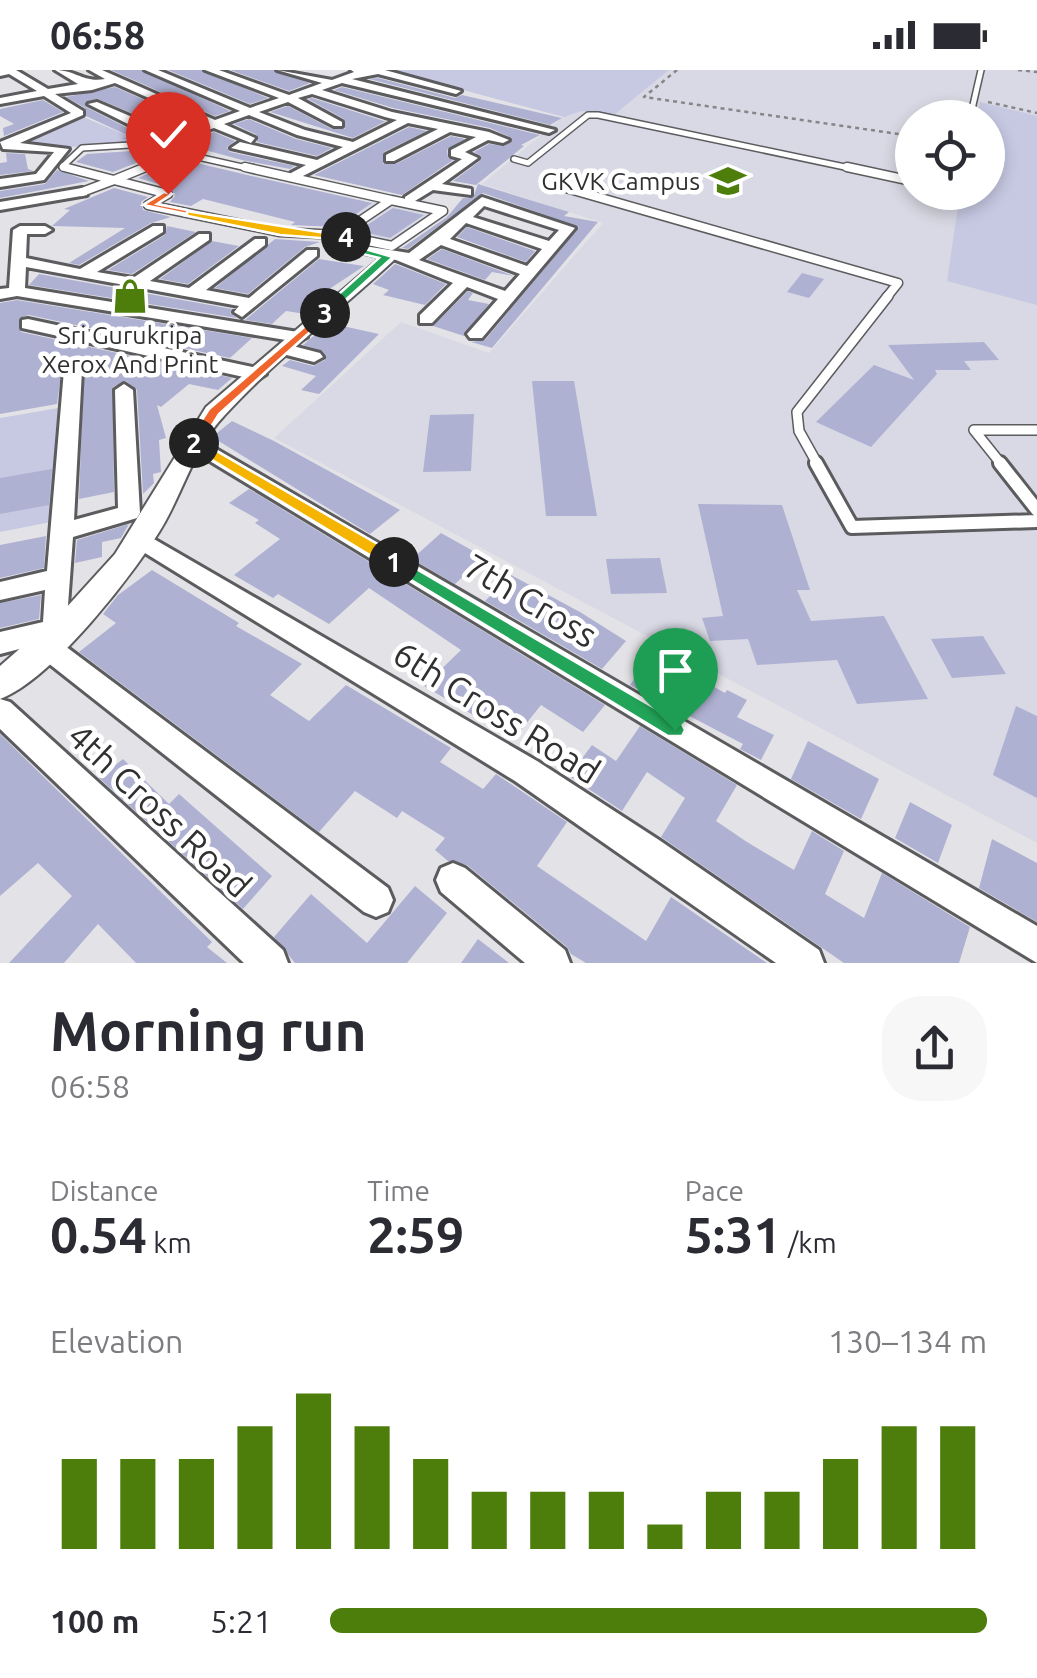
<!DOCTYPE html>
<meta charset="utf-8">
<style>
body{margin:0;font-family:Ubuntu,sans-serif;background:#f7f7f7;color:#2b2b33;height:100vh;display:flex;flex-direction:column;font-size:38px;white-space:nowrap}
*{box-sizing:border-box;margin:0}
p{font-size:32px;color:#7c7c81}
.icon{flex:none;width:55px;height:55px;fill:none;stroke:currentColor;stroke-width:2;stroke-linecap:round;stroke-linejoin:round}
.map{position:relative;height:893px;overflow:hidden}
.side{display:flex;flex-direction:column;background:#fff;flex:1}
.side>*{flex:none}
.tools{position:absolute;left:895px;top:30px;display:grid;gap:20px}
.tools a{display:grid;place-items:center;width:110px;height:110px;border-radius:50%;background:#fff;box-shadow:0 5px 15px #0003;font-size:50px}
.pin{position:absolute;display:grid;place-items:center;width:85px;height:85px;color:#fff;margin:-102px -42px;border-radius:50% 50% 50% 0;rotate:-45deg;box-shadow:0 0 10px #0007}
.pin .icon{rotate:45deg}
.km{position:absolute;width:50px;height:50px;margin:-25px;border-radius:50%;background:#222;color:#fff;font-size:28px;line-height:50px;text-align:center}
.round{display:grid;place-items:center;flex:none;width:105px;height:105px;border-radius:40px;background:#f7f7f7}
.summary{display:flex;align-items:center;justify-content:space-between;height:170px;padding:0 50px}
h1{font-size:55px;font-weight:700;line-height:75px}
.stats{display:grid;grid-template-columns:repeat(3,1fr);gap:15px;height:170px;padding:10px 50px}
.stats div{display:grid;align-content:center}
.stats b{font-size:50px;font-weight:700}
.stats small{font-size:28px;font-weight:400}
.stats p{font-size:28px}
.chart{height:280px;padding:20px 50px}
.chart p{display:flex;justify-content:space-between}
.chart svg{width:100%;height:180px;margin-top:10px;stroke:#4d7e0c;stroke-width:6}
ul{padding:0 50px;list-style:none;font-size:32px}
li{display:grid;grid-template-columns:160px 120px 1fr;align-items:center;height:75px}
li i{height:25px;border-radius:12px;background:#4d7e0c}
.status{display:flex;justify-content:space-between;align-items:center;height:70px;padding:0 50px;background:#fff;direction:ltr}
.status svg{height:28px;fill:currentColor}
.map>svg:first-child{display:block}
</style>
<div class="status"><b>06:58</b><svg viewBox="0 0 49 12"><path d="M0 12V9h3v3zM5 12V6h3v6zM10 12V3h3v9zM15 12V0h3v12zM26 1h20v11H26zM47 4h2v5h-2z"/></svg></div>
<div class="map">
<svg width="1037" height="893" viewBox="0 0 1037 893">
<rect width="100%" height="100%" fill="#e3e3e7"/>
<path fill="#d8d9e4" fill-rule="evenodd" d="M 389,0 L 1037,0 L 1037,773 L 274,368 L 401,252 L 489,283 L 603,153 L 482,114 L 563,47 ZM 912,48 L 988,48 L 988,122 L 912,122 Z
M 380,126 L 448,139 L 388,183 L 319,167 Z"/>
<path fill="#c7c9e3" d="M 389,0 L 669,0 L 615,44 L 581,41 L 564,47 Z
M 980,32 L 1037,46 L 1037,235 L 947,211 L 960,123 L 988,122 L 988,48 L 977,47 Z
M 81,46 L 140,71 L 71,77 L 19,74 L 22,66 Z
M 64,337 L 51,452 L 0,462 L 0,348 Z"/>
<path fill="#afb1d2" d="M 111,0 L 142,0 L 230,41 L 215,46 Z
M 168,0 L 201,0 L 268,28 L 250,34 Z
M 230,0 L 273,0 L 310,13 L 289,21 Z
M 378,8 L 455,28 L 462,25 L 562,48 L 550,55 L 369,9 Z
M 115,17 L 195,52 L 172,60 L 98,29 L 85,32 L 86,37 L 147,68 L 121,69 L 129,66 L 86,46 L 85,38 L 66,27 Z
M 342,17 L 540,65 L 521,75 L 524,76 L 476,115 L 453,111 L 480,91 L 481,86 L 474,82 L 489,74 L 505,76 L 512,68 L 490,58 L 393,38 L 334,20 Z
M 312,28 L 384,51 L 386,51 L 353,68 L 270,42 L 288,36 L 332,59 L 345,59 L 344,49 L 308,29 Z
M 43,30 L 63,42 L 4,66 L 3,58 L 14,54 L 0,46 L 0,39 Z
M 249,49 L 296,69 L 332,78 L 317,86 L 257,72 L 257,65 L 234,54 Z
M 409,57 L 427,61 L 384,82 L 383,94 L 396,94 L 451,66 L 465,69 L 447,80 L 448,88 L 453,90 L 402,125 L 314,105 Z
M 214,62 L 235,71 L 227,77 L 230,82 L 295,96 L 290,99 L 242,90 L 179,73 Z
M 161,79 L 167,81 L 113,102 L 76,92 L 87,84 Z
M 6,83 L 25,84 L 28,99 L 33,101 L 0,105 L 0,93 L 7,92 Z
M 180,89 L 243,104 L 372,133 L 337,157 L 291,155 L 295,152 L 203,129 L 191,136 L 170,132 L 175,126 L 172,118 L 138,108 Z
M 57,100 L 89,111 L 0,128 L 0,121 L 45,114 Z
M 478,114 L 569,142 L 564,146 L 598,152 L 492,278 L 471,272 L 485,270 L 579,157 L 483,123 L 408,179 L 402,178 L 447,147 L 463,128 L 473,128 Z
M 114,118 L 148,127 L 141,132 L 143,140 L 171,147 L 151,153 L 79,195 L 69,193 L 125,158 L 52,156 L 70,140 L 64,139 Z
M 393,138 L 424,145 L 390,168 L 358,161 Z
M 167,156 L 196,162 L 132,204 L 108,200 L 165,165 Z
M 467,157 L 535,181 L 526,192 L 457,167 Z
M 275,169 L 320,172 L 305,177 L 248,224 L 215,218 Z
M 212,171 L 239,176 L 188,214 L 160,209 Z
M 442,179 L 514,206 L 492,202 L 485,210 L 427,189 Z
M 319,189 L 364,196 L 331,218 L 305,244 L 286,241 L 272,254 L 245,250 Z
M 395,194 L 446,214 L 425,235 L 383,225 L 389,220 L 373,214 Z
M 802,203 L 824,209 L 809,228 L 787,222 Z
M 39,204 L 232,239 L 230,243 L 237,248 L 29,215 Z
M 468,221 L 473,223 L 468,230 L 489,234 L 464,266 L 433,256 Z
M 17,230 L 252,268 L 230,288 L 29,245 L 19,248 L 21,262 L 232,308 L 218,320 L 189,314 L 161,337 L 157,335 L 166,368 L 159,370 L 161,402 L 153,404 L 154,413 L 143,424 L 137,320 L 126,311 L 113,317 L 114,422 L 79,429 L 84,297 L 75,292 L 62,297 L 57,334 L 0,344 L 0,233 Z
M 329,253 L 379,264 L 319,324 L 301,320 L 316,306 L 282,296 L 290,290 L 313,296 L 325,290 L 323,281 L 303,275 Z
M 984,272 L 999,290 L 964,291 L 971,300 L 935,300 L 937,304 L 871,377 L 816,352 L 874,295 L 914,310 L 888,275 Z
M 532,311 L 574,311 L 597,446 L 546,446 Z
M 474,344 L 471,401 L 423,402 L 430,345 Z
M 232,351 L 274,371 L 400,440 L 370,464 L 212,367 Z
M 52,399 L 49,435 L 0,444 L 0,408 Z
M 249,419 L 605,635 L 583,662 L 541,635 L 514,669 L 424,616 L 461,580 L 369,518 L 329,554 L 278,524 L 273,528 L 234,505 L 280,469 L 255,453 L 259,450 L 229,433 Z
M 698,434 L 782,435 L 810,520 L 797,520 L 811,551 L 884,546 L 928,629 L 857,634 L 837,590 L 757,595 L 748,569 L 710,571 L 702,548 L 723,546 Z
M 129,454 L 121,468 L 102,472 L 102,487 L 75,493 L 77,470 Z
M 441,463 L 484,487 L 455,514 L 412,489 Z
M 46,466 L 44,498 L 0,508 L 0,475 Z
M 660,488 L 667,523 L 611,524 L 606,489 Z
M 152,500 L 239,553 L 236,556 L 302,594 L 270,625 L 309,651 L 346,615 L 451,678 L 440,692 L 483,719 L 496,704 L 567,752 L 537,796 L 646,871 L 671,827 L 767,893 L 586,893 L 571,884 L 567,877 L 467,795 L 448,791 L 435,780 L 445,768 L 402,741 L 397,748 L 355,721 L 319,762 L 79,582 L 116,553 L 103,544 L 118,525 Z
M 511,505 L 580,542 L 626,571 L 602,599 L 485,531 Z
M 41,525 L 39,549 L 0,558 L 0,533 Z
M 983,566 L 1006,604 L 952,608 L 931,569 Z
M 653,583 L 725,623 L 727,620 L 747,630 L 737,647 L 774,665 L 761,690 L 740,679 L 743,674 L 630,615 Z
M 1016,636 L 1037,646 L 1037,728 L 993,705 Z
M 640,656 L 737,715 L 716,751 L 747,772 L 794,800 L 812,761 L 844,781 L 825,824 L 864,848 L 882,803 L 970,857 L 959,893 L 844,893 L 661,767 L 685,728 L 647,702 L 622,741 L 569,706 L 592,675 L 616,691 Z
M 0,664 L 212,872 L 207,877 L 227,893 L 136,893 L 98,854 L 64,893 L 9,893 L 72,826 L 38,793 L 0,826 Z
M 808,671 L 879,709 L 861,749 L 791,709 Z
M 123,689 L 169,734 L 179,724 L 272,806 L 243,839 L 99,708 Z
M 910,732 L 952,755 L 938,793 L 895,768 Z
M 992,769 L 1037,793 L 1037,852 L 979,818 Z
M 415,816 L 447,843 L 407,893 L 295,893 L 274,867 L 311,824 L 367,873 Z
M 478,869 L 509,893 L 461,893 Z"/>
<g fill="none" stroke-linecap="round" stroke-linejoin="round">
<defs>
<path id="service-far3" d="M 970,48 L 981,0
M 180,83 L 256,100
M 514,89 L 528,93 L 588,45 L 598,45 L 859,100
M 74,100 L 62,97 L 82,78 L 162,73 L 183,81 L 140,100"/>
<path id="service-far2" d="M 64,97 L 114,110
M 245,97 L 391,130
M 847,97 L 912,111
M 114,110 L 168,124 L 148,135 L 280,162 L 339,165
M 114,110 L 146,97
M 566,118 L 898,213 L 886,228
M 82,122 L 114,110
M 391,130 L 443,141 L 392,176 L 339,165 Z
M 345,177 L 356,169"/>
<path id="service-far1" d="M 974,360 L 1002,395
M 974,360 L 1037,360
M 818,395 L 799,361 L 797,342 L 888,226"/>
<path id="service" d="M 816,393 L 852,457 L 1037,451
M 1000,393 L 1037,440"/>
<path id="minor" d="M 0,0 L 16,0 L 48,19 L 78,14 L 55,0 C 76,0 83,13 105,9 L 89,0 L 102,0 L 215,50 L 240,41 L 145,0 L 158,0 L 250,38 L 279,28 L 205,0 L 219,0 L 289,25 L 322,13 L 277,0 L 332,10 L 354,2 L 351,0 L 385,0 L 461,21 L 456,24 L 378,4 L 352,9 L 555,60 L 549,63 L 342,13 L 322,20 L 392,42 L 489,62 L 509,70 L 503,73 L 488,70 L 465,82 L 478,88 L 442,114 L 471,119 L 471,125 L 433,120 L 410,134 L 405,133 L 405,127 L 462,89 L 451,86 L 451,80 L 476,67 L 450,62 L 394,91 L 386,91 L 386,85 L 438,59 L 408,53 L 295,110 L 291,109 L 291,103 L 306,95 L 231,78 L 240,72 L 317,90 L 343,77 L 297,65 L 249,45 L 224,54 L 255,68 L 251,73 L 214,58 L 173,71 L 150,65 L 88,34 L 97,32 L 172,64 L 205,53 L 115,13 L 92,20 L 55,24 L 83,41 L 83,45 L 20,73 L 69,79 L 44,110 L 0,117 L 0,109 L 36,104 L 54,82 L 3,79 L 0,72 L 71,43 L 44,26 L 0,34 L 0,28 L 37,21 L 9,4 L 0,6 ZM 312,24 L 385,47 L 397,50 L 353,72 L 305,60 L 259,42 L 288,32 L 334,56 L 342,56 L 342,52 L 298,28 Z
M 82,118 L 87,119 L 87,125 L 0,140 L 0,132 Z
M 482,127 L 575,158 L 482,268 L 470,268 L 467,264 L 498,229 L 467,217 L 432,253 L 420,253 L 420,245 L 453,213 L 396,190 L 338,177 L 345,173 L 409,183 ZM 484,136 L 559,160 L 549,171 L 473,147 ZM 466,153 L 542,179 L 527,196 L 450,169 ZM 441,175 L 520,204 L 505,221 L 419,190 Z
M 20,156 L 45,156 L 52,160 L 45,164 L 27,164 L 26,188 L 80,199 L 153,156 L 163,156 L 163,162 L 97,202 L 133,208 L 199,164 L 209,164 L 209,170 L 150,211 L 189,218 L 255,169 L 265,169 L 265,175 L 206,220 L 249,228 L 307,180 L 317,180 L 317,186 L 242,247 L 234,242 L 239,236 L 26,197 L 25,218 L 298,262 L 307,267 L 298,272 L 17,226 L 0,229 L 0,219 L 9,218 L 13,160 Z
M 28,249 L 257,298 L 266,304 L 257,310 L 22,258 L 22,250 Z
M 285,274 L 320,283 L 323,287 L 314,292 L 279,283 L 276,279 Z
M 73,295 L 82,300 L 74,450 L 118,438 L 115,320 L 124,314 L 133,320 L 140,443 L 137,448 L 73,467 L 65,576 L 388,818 L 393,830 L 388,842 L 376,847 L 364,842 L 38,585 L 35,575 L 0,584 L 0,562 L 43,552 L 45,520 L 0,530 L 0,512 L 47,501 L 64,300 Z
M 192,365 L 1037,856 L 1037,893 L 185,376 L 182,371 L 185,366 Z
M 140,461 L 537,691 L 659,770 L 819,880 L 824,893 L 776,893 L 515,711 L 132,475 L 128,469 Z
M 0,629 L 10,632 L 283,880 L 288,893 L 244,893 L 0,659 Z
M 453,793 L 465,798 L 565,880 L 570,893 L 525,893 L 441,822 L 436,810 L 441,798 Z"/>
<path id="tertiary" d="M 387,182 L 396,187 L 393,191 C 338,242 275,290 224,346 C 197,374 184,418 165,452 C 138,500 51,611 0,629 L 0,596 L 65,539 L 115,484 L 206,337 Z"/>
</defs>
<use href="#service-far3" stroke="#5c5c5f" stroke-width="8"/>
<use href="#service-far2" stroke="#5c5c5f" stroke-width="11"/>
<use href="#service-far1" stroke="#5c5c5f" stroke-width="12"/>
<use href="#service" stroke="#5c5c5f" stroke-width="18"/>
<use href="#minor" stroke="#5c5c5f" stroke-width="6"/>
<use href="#tertiary" stroke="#5c5c5f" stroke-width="4"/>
<path stroke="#868688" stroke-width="2.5" stroke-dasharray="4 4" stroke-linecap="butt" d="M 677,0 L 644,27 L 912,66
M 1018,0 L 1037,2
M 988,32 L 1037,43"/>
<use href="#service-far3" stroke="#fff" stroke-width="5"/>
<use href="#service-far2" stroke="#fff" stroke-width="8"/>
<use href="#service-far1" stroke="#fff" stroke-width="9"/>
<use href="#service" stroke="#fff" stroke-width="12"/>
<use href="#minor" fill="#fff" fill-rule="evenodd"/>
<use href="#tertiary" fill="#fff" fill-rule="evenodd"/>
</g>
<path fill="#22a559" stroke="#fff" stroke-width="2.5" d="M 394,486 L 682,654 L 685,660 L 682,666 L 668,666 L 388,496 L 388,487 Z"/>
<path fill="#f5b400" stroke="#fff" stroke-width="2.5" d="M 194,368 L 400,487 L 400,496 L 388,496 L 189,376 L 189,369 Z"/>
<path fill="#f0652b" stroke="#fff" stroke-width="2.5" d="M 325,239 L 329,245 L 219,344 L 199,376 L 189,376 L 187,373 L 209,339 Z"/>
<path fill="#22a559" stroke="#fff" stroke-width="2.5" d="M 346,164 L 361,169 L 354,176 L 393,187 L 329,245 L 321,245 L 321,240 L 379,188 L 342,179 L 348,170 L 341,167 Z"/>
<path fill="#f5b400" stroke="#fff" stroke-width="2.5" d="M 180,140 L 351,167 L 346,170 L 280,165 L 183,145 Z"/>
<path fill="#f0652b" stroke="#fff" stroke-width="2.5" d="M 164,122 L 172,124 L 157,134 L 187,140 L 187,144 L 143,135 Z"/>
<defs>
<symbol id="university-bare" viewBox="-9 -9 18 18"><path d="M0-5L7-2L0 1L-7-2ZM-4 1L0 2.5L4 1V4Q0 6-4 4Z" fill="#4d7e0c" stroke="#fff" stroke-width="2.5" paint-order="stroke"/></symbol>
<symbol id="shop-bare" viewBox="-9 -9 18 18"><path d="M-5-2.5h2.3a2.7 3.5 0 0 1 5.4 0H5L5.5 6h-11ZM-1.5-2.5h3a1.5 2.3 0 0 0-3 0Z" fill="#4d7e0c" stroke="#fff" stroke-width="2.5" paint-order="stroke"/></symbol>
</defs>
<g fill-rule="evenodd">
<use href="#university-bare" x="703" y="86" width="50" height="50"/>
<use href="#shop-bare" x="105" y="201" width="50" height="50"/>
</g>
<g text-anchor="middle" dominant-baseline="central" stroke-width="9" stroke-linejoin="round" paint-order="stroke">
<g font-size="25" fill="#303031" stroke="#fff" text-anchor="end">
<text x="700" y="111">GKVK Campus</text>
<text x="130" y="265" text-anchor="middle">Sri Gurukripa<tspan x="130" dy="29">Xerox And Print</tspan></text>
</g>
<g font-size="35" fill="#303031" stroke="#fff">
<text transform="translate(531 530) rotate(31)">7th Cross</text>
<text transform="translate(497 642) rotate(32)">6th Cross Road</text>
<text transform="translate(160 740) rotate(43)">4th Cross Road</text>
</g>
</g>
</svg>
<div class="tools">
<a><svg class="icon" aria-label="locate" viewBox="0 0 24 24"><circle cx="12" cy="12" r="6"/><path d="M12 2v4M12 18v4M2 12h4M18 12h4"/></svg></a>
</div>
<div class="pin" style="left:675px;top:660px;background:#1e9e55"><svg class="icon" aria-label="arrive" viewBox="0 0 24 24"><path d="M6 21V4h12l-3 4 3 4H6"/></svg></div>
<div class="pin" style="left:168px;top:124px;background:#d93025"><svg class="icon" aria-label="check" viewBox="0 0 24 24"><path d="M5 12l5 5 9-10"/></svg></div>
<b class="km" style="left:394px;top:492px">1</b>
<b class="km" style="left:194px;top:373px">2</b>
<b class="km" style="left:325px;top:243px">3</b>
<b class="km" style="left:346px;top:167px">4</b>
</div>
<section class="side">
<div class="summary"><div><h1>Morning run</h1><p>06:58</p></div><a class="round"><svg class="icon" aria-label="share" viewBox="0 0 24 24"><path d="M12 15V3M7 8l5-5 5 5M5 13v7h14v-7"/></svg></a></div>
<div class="stats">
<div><p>Distance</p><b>0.54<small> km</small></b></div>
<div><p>Time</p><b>2:59</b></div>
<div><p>Pace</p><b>5:31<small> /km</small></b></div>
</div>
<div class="chart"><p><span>Elevation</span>130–134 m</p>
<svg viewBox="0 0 160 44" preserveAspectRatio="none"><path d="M5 44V22M15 44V22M25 44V22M35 44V14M45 44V6M55 44V14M65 44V22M75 44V30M85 44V30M95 44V30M105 44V38M115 44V30M125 44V30M135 44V22M145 44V14M155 44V14"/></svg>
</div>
<ul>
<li><b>100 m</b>5:21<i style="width:100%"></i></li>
</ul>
</section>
